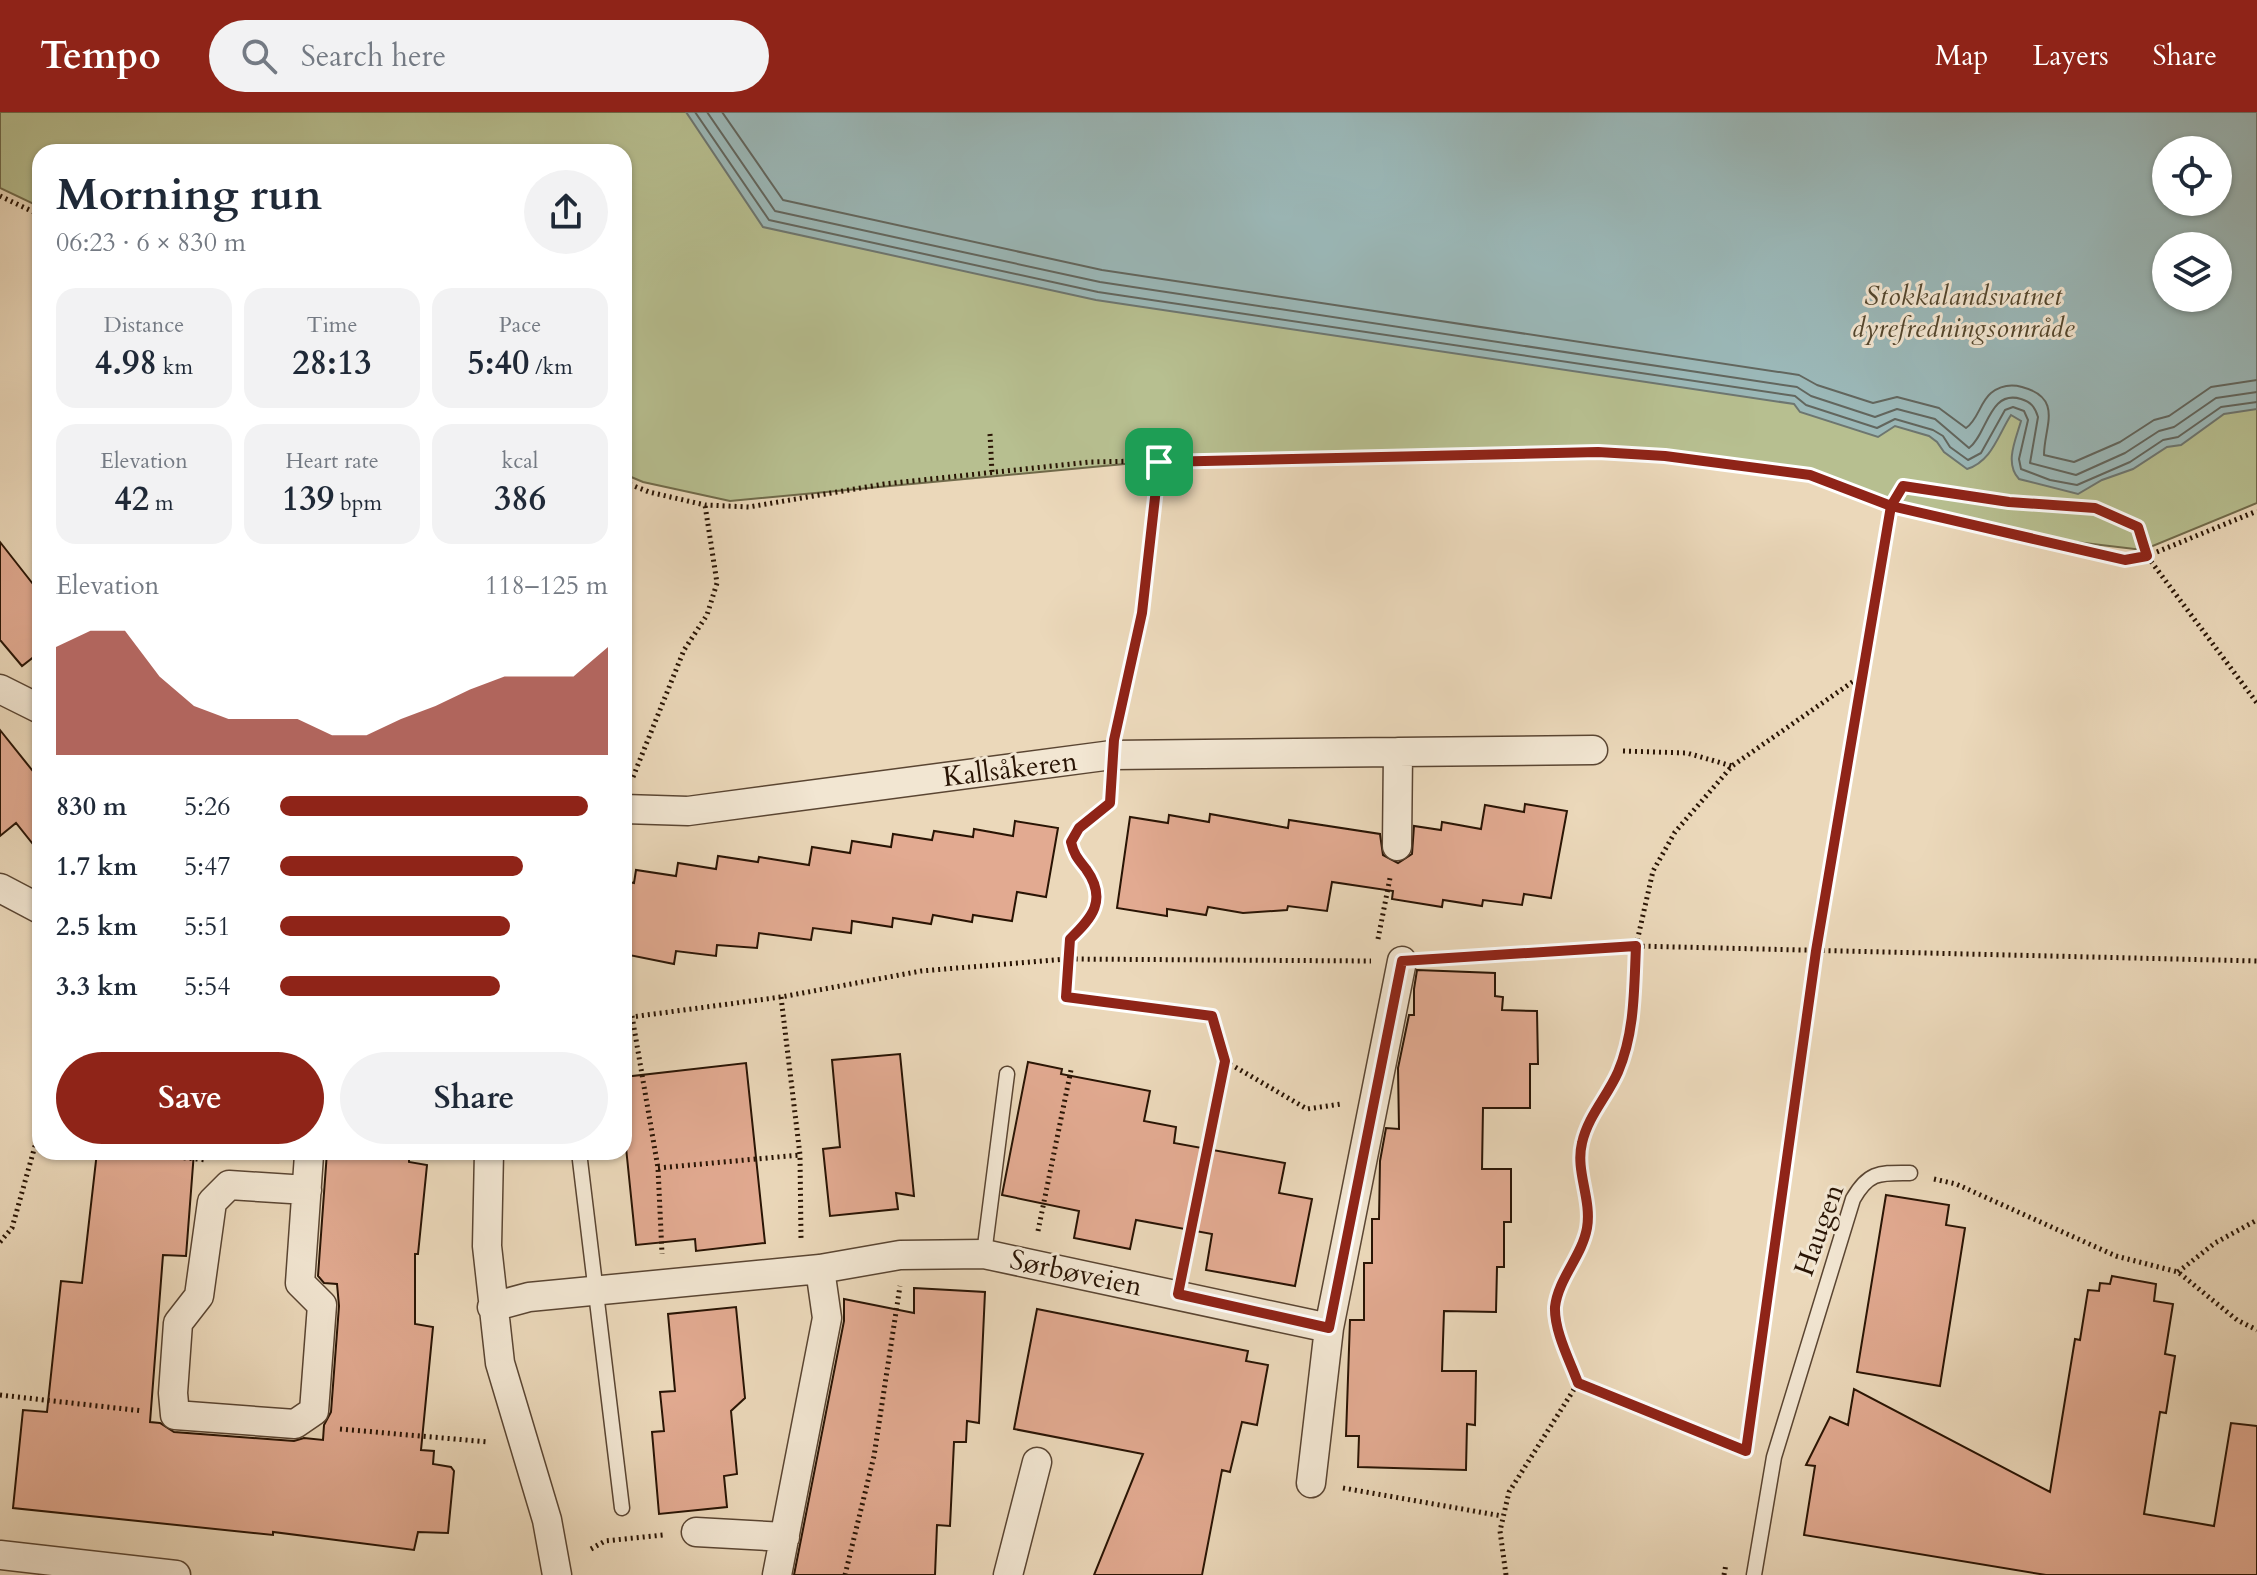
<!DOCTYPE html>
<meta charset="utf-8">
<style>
body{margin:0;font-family:Cardo,serif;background:#f2f2f3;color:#1f2937;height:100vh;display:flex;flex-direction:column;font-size:30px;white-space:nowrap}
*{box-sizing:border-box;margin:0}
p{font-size:26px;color:#747a83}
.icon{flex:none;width:44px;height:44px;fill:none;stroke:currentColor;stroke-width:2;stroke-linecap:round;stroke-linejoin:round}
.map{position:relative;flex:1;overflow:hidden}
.side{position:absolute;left:32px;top:32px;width:600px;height:1016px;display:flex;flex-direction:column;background:#fff;border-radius:24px;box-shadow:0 2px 6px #0004}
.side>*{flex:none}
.tools{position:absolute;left:2152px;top:24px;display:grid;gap:16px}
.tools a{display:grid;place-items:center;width:80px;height:80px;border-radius:50%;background:#fff;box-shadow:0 2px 6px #0004;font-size:40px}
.pin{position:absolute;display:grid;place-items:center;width:68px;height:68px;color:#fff;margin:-34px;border-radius:16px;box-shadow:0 4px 12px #0006}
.round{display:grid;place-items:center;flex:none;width:84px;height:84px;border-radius:42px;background:#f2f2f3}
.overview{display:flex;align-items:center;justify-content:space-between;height:136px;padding:0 24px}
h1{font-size:44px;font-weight:800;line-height:60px}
.figures{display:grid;grid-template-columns:repeat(3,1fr);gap:12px;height:136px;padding:8px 24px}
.figures div{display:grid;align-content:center;border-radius:20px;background:#f2f2f3;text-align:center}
.figures b{font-size:34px;font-weight:800}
.figures small{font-size:22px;font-weight:400}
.figures p{font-size:22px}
.chart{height:224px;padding:16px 24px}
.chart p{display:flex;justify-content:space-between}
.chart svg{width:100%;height:144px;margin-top:8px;fill:#8f2418;opacity:.7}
.cta{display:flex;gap:16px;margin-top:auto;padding:16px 24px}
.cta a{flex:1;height:92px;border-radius:48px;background:#8f2418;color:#fff;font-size:32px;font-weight:800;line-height:92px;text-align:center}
.cta a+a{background:#f2f2f3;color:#1f2937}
ul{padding:0 24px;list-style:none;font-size:26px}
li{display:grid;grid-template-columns:128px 96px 1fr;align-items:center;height:60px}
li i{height:20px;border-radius:10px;background:#8f2418}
header{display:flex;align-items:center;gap:48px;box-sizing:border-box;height:112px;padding:0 40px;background:#8f2418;color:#fff}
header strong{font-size:38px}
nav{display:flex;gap:44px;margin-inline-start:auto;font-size:28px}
.search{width:560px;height:72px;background:#f2f2f3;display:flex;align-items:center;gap:20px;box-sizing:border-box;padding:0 28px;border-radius:44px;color:#747a83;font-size:30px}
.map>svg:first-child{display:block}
</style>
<header>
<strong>Tempo</strong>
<div class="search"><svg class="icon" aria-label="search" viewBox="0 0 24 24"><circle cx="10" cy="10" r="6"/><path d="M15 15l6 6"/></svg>Search here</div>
<nav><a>Map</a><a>Layers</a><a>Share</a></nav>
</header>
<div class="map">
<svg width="2257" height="1463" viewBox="0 0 2257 1463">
<rect width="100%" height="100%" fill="#ebd8ba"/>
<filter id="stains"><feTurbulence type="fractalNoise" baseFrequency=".0025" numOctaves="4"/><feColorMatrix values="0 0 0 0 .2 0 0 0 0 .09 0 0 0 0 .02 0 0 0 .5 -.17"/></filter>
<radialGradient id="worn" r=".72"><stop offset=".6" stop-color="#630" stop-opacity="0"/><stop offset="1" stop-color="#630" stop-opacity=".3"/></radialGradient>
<path fill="#b7bf90" stroke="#706a4a" stroke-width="2" fill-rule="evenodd" d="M 0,0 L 2257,0 L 2257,391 L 2143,438 L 2076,430 L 1940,406 L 1812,359 L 1612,335 L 1167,348 L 730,389 L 643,370 L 624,362 L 624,40 L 40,40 L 40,95 L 0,76 ZM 2166,38 L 2218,38 L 2218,90 L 2166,90 ZM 2166,134 L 2218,134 L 2218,186 L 2166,186 Z"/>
<path fill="#9bb8b8" stroke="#6d7670" stroke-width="2" fill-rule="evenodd" d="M 686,0 L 2257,0 L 2257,297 L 2224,302 L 2181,333 L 2167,335 L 2133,357 L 2102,368 L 2078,382 L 2019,367 C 2004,351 2016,327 2021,309 L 2011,303 C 1998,323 1992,349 1967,357 L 1944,340 L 1937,330 L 1929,324 L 1895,314 L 1878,325 L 1800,300 L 1794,292 L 1096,188 L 763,115 ZM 2166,38 L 2218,38 L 2218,90 L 2166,90 ZM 2166,134 L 2218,134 L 2218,186 L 2166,186 Z"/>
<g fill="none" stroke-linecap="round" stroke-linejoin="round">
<path stroke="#62665e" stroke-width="2" d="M 695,0 L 769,108 L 1098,180 L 1795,284 L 1806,293 L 1877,316 L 1895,307 L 1933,318 L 1943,324 L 1950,335 L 1968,348 L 1981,341 L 2005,298 L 2013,295 L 2024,299 L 2028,308 L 2019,347 L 2021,357 L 2050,368 L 2077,373 L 2130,350 L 2163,328 L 2178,325 L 2221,295 L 2257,290
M 707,0 L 775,99 L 1100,170 L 1797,275 L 1811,284 L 1875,305 L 1897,297 L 1935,307 L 1969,336 C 1987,323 1989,277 2021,287 C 2031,290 2035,295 2038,305 L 2030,351 L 2076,363 L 2125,341 L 2159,319 L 2174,315 L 2216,286 L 2257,280
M 722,0 L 783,88 L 1102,158 L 1799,263 L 1817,273 L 1873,291 L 1897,285 L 1939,296 L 1966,316 C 1978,308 1980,290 1991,281 C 2000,274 2011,272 2022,275 C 2064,286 2044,315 2044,343 L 2074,350 L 2120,330 L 2154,308 L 2169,304 L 2211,275 L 2257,268"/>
</g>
<path fill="#e2aa91" stroke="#291404" stroke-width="2" d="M 0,430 L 40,481 L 40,540 L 22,554 L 0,528 Z
M 0,618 L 40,668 L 40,741 L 16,711 L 0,724 Z
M 1525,692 L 1567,699 L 1551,786 L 1524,782 L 1522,793 L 1483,788 L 1482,794 L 1443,788 L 1442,795 L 1392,787 L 1393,779 L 1332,770 L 1327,799 L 1288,794 L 1287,798 L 1243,801 L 1208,795 L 1206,803 L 1167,797 L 1167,804 L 1117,796 L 1130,705 L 1168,711 L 1169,703 L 1209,710 L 1210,702 L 1288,716 L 1289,708 L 1380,722 L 1383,743 L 1398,751 L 1412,742 L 1414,714 L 1441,718 L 1442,710 L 1481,717 L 1485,693 L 1524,700 Z
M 1015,709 L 1058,716 L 1046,785 L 1017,780 L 1012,809 L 973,803 L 972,810 L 933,803 L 931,812 L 893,806 L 892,815 L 852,809 L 851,821 L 813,816 L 811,828 L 759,821 L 757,836 L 717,833 L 716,844 L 676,839 L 674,852 L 624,842 L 624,769 L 634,771 L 636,758 L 676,764 L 678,751 L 716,757 L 718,744 L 758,750 L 759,745 L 809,753 L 812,735 L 850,741 L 852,729 L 891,735 L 893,722 L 932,728 L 934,719 L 973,725 L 974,717 L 1013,724 Z
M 1417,858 L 1495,861 L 1495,884 L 1503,885 L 1502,898 L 1537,899 L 1538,952 L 1530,952 L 1530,996 L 1483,996 L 1482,1057 L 1511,1057 L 1511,1110 L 1504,1110 L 1504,1155 L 1497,1155 L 1496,1200 L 1444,1199 L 1442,1259 L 1476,1259 L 1475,1313 L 1467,1312 L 1466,1358 L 1358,1355 L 1359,1324 L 1346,1324 L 1350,1208 L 1364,1208 L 1364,1151 L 1372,1151 L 1372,1107 L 1379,1107 L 1380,1049 L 1386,1016 L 1399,1017 L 1398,956 L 1409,903 L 1414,903 L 1414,877 Z
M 900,942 L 914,1084 L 896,1081 L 898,1097 L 830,1104 L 823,1037 L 840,1035 L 832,948 Z
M 1028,950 L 1062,957 L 1061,962 L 1150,979 L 1144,1009 L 1176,1015 L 1174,1031 L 1285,1051 L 1279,1081 L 1312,1087 L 1295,1174 L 1206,1158 L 1212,1122 L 1136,1108 L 1130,1137 L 1074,1126 L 1079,1099 L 1002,1083 Z
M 746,951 L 765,1131 L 696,1139 L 695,1127 L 636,1133 L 624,1016 L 624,965 Z
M 97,1040 L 194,1040 L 186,1144 L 163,1143 L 150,1310 L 160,1311 L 174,1320 L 294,1329 L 304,1326 L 323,1328 L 324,1313 L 331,1300 L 339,1194 L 337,1172 L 324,1171 L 318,1164 L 327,1040 L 409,1040 L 409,1050 L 427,1053 L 418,1142 L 415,1142 L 415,1212 L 433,1215 L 421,1338 L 434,1339 L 433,1352 L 451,1355 L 454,1359 L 448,1421 L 418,1420 L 414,1438 L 273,1420 L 273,1423 L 13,1396 L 23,1298 L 47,1300 L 61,1169 L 82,1171 Z
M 1886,1083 L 1949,1093 L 1946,1113 L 1965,1116 L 1940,1274 L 1857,1260 Z
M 2112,1164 L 2156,1172 L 2154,1189 L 2173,1192 L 2165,1242 L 2175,1244 L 2166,1301 L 2160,1300 L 2144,1402 L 2214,1414 L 2231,1311 L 2257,1314 L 2257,1463 L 2046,1463 L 1804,1423 L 1815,1354 L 1806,1353 L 1830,1305 L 1848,1313 L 1854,1277 L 2050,1380 L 2075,1227 L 2080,1228 L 2088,1178 L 2099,1179 L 2100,1171 L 2110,1172 Z
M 914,1176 L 985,1180 L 979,1311 L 967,1309 L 966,1330 L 954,1330 L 950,1414 L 937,1413 L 935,1463 L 794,1463 L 844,1209 L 844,1187 L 914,1201 Z
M 736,1195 L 745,1286 L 731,1299 L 737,1362 L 724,1364 L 727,1395 L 659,1402 L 652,1320 L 664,1319 L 660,1280 L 675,1279 L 668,1202 Z
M 1037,1197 L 1248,1239 L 1246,1249 L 1268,1253 L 1257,1313 L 1242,1310 L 1230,1360 L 1222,1358 L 1202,1463 L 1094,1463 L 1143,1342 L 1014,1317 Z"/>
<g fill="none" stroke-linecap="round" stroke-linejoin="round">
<defs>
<path id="service" d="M 579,1040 L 622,1396
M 984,1142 L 1007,962
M 1754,1463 L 1774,1345 L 1853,1087 C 1869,1059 1880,1061 1910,1061"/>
<path id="minor" d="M 0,577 L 40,597
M 624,697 L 688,699 L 1112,643 L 1593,638
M 1397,734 L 1398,640
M 0,776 L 40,797
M 489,1040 L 487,1134 L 500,1251 L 547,1408 L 557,1463
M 307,1078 L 229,1073 L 212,1090 L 199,1184 L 178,1211 L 173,1281 L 175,1303 L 295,1312 L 314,1299 L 322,1193 L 300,1171 L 309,1043 L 309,1040
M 492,1195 L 529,1185 L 820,1157 L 900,1143 L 984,1142 L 1329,1216
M 1311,1371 L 1329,1216 L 1402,849
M 696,1420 L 785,1425
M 0,1443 L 176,1463
M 777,1463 L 827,1206 L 820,1157
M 1008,1463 L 1037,1350"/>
</defs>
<use href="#service" stroke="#5a4532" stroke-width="17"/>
<use href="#minor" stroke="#5a4532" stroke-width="31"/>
<path stroke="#291404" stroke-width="5" stroke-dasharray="2 4" stroke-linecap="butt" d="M 0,84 L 40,103
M 990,322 L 992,361
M 624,370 L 649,380 L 705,393 L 749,395 L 884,372 L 1090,350 L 1598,340 L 1665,344 L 1810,363 L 1891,394 L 2125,448 L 2147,444 L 2257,399
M 1117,613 L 1142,501 L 1159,350
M 1623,639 L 1687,641 L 1732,654
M 633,665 L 684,538 L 707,503 L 717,471 L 705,393
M 1111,675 L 1110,691 L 1079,716 L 1071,730 C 1074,743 1078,747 1086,757 C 1108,788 1092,806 1070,827 L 1066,885 L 1212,904 L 1225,949 L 1184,1151
M 1378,827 L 1390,766
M 1433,847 L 1636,834 L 2257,849
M 781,885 L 800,1043 L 801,1126
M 632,904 L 658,1056 L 662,1142
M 624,906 L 781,885 L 921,859 L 1067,847 L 1371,849
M 1225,949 L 1307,997 L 1341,992
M 124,1040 L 207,1048
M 658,1056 L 800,1043
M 1934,1067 L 1956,1072 L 2116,1144 L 2178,1160 L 2237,1208 L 2257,1218
M 1038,1119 L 1071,958
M 0,1130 L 12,1116 L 40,1016
M 2178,1160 L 2215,1131 L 2257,1108
M 1578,1271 L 1750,1340
M 0,1283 L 143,1299
M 340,1317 L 489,1330
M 1747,1336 L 1816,839 L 1891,394 L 1903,374 L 2009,390 L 2095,396 L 2138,415 L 2147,444 L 2257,591
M 1343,1376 L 1502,1404
M 591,1437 L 605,1429 L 663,1423
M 845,1463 L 874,1344 L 900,1174
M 1506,1463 L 1500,1419 L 1509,1380 L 1578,1271 L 1555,1196 L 1560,1178 L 1582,1134 L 1588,1113 L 1581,1034 L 1588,1012 L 1617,961 L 1633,908 L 1636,834 L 1653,759 L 1675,720 L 1732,654 L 1861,564
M 1724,1463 L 1726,1452"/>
<use href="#service" stroke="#f2e6d2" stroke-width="14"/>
<use href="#minor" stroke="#f2e6d2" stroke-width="28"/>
</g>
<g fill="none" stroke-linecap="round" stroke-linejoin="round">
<defs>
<path id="route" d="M 1159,350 L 1142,501 L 1114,628 L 1110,691 L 1079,716 L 1071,730 C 1074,743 1078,747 1086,757 C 1108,788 1092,806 1070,827 L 1066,885 L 1212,904 L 1225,949 L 1178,1182 L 1329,1216 L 1402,849 L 1636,834 C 1634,877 1635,920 1618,960 C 1607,985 1588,1004 1582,1031 C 1575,1059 1592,1087 1587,1116 C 1582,1144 1558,1167 1555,1195 C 1554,1219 1570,1249 1578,1271 L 1746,1339 L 1816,839 L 1891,394 L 2125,448 L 2147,444 L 2138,415 L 2095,396 L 2009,390 L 1903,374 L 1891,394 L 1810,363 L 1665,344 L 1598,340 L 1159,350"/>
</defs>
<use href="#route" stroke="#fff" stroke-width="16"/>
<use href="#route" stroke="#8f2418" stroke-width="10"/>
</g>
<g text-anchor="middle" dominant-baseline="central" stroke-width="6" stroke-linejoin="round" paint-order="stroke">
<g font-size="28" font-style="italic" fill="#54472e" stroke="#f2e6d2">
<text x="1963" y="184">Stokkalandsvatnet<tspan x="1963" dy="32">dyrefredningsområde</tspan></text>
</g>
<g font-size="28" fill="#291404" stroke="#f2e6d2">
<text transform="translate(1010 657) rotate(-7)">Kallsåkeren</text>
<text transform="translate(1819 1118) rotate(-70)">Haugen</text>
<text transform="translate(1076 1161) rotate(12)">Sørbøveien</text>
</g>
</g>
<rect width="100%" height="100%" filter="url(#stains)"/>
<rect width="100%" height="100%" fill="url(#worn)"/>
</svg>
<div class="tools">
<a><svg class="icon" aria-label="locate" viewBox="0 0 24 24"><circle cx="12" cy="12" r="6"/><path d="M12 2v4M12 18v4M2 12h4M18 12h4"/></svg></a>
<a><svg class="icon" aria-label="layers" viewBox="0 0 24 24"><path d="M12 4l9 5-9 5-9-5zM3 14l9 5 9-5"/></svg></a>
</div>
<div class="pin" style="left:1159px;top:350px;background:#1e9e55"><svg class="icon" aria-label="arrive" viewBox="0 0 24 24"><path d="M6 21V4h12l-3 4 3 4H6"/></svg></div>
<section class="side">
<div class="overview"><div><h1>Morning run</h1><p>06:23 · 6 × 830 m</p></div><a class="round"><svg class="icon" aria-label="share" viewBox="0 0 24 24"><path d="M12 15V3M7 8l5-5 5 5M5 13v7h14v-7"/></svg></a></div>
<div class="figures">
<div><p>Distance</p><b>4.98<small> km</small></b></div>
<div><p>Time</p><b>28:13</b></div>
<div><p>Pace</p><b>5:40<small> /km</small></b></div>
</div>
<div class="figures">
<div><p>Elevation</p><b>42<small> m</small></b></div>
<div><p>Heart rate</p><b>139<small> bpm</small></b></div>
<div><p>kcal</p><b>386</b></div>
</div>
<div class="chart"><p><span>Elevation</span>118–125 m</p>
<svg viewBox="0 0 160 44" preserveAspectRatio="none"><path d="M0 44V11L10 6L20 6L30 20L40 29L50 33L60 33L70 33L80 38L90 38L100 33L110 29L120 24L130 20L140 20L150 20L160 11V44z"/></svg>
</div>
<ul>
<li><b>830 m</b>5:26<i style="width:94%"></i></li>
<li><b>1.7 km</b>5:47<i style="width:74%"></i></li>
<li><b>2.5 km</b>5:51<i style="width:70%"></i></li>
<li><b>3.3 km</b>5:54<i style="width:67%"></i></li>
</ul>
<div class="cta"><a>Save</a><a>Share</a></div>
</section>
</div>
